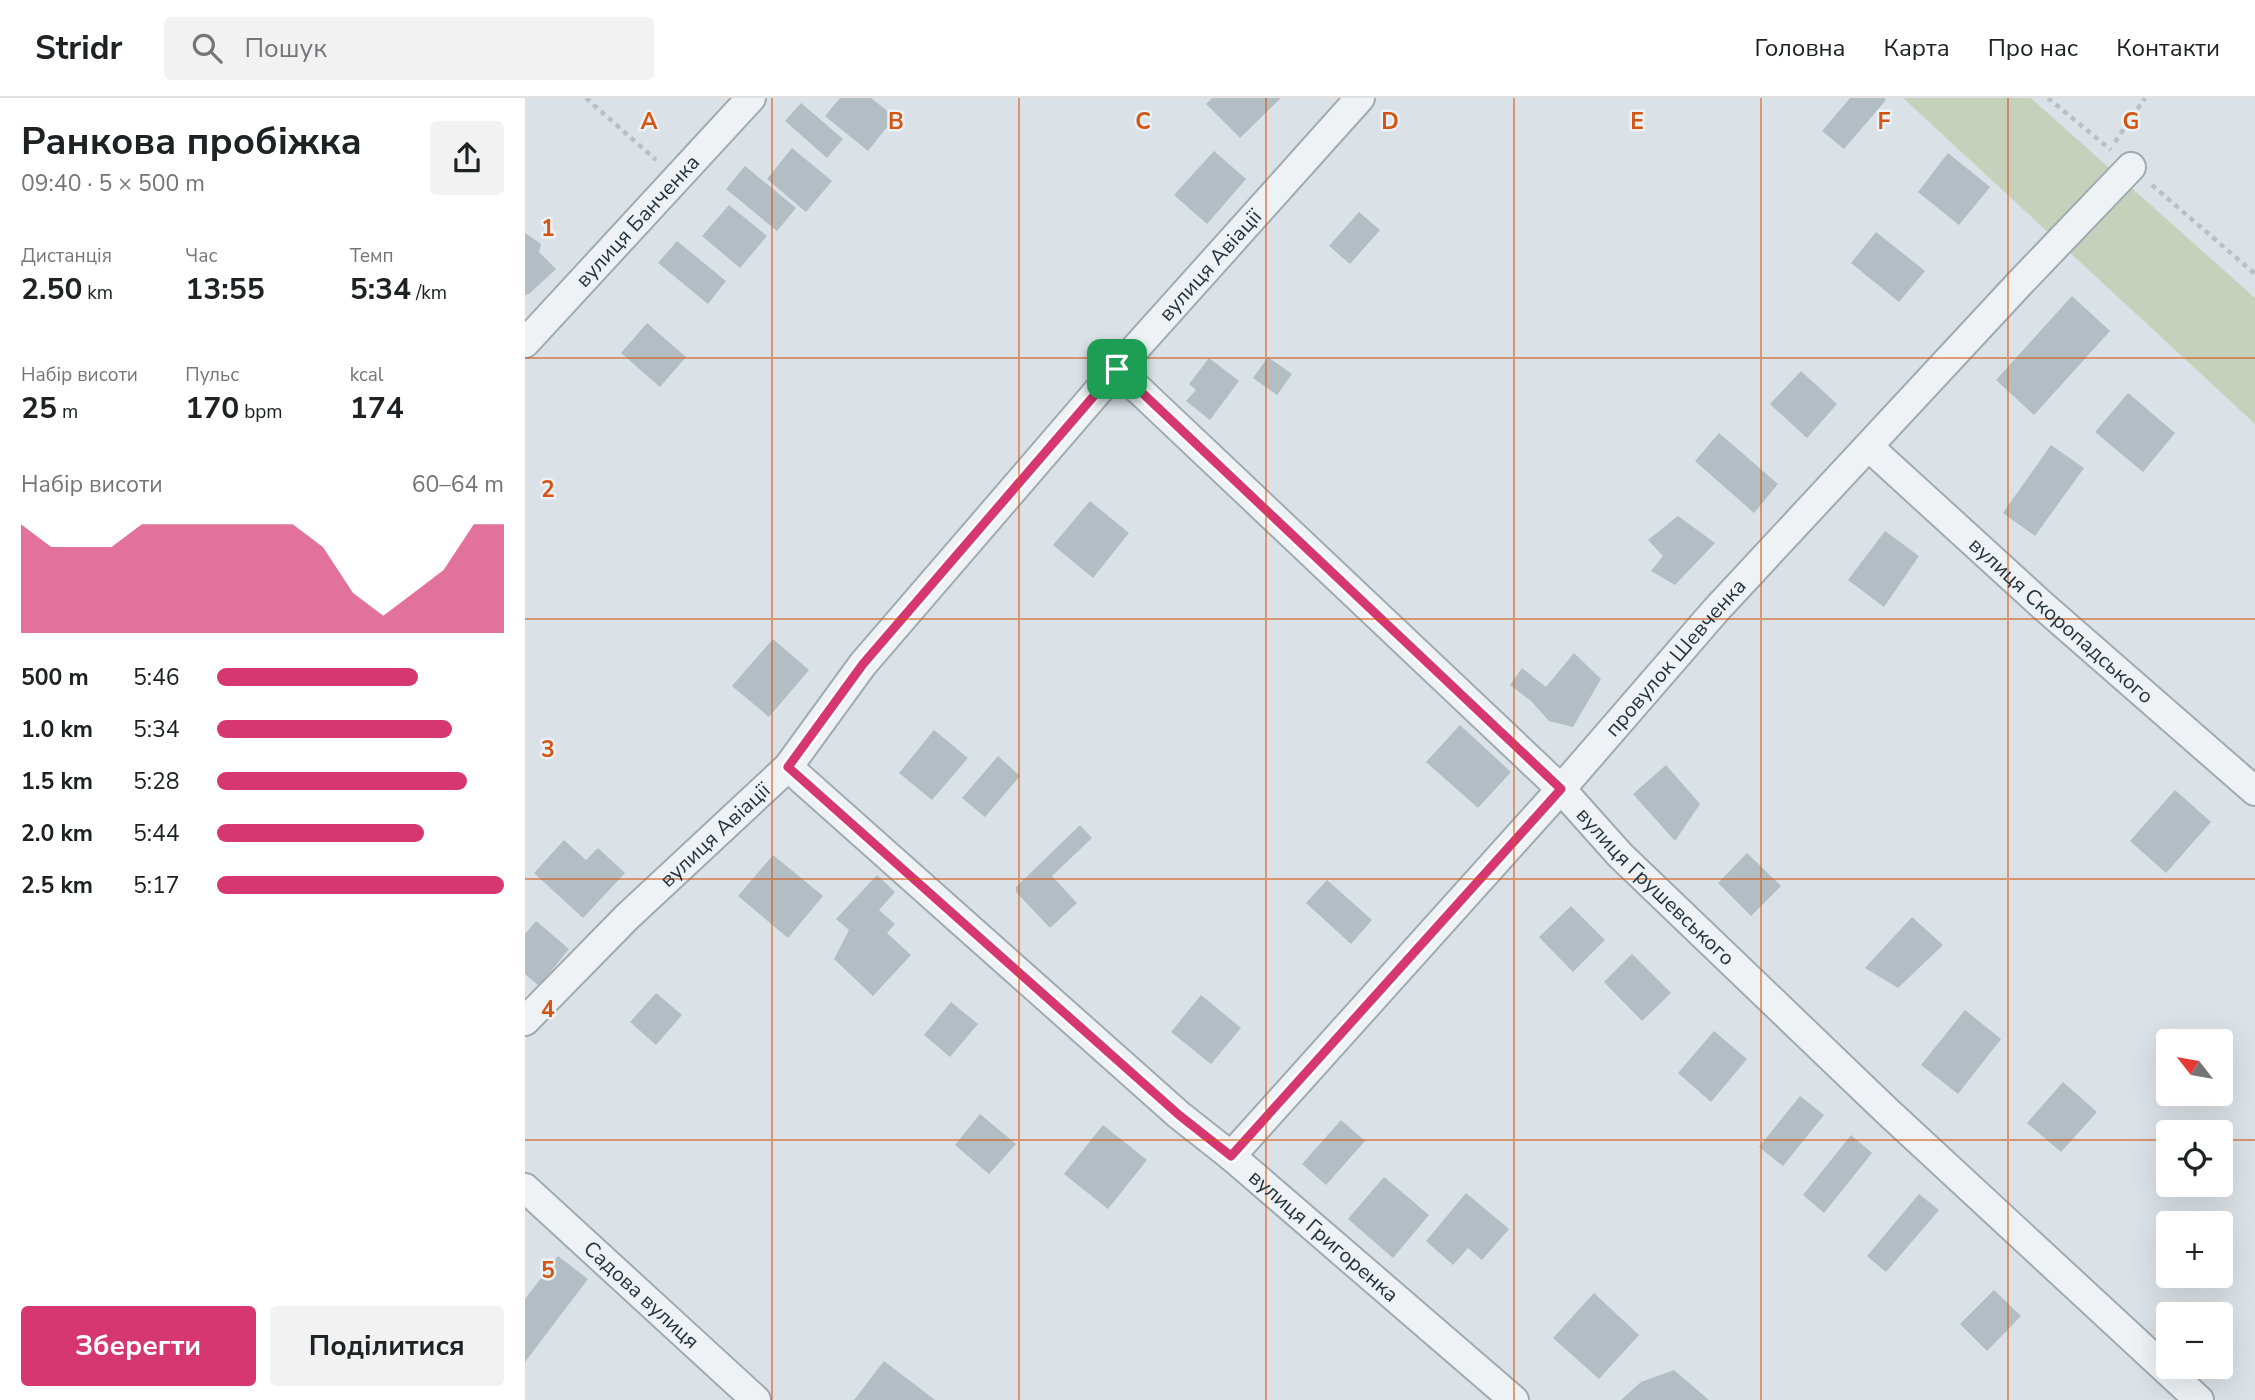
<!DOCTYPE html>
<html lang="uk">
<meta charset="utf-8">
<style>
body{margin:0;font-family:"Nunito Sans",sans-serif;background:#f2f2f2;color:#202124;height:100vh;display:flex;flex-direction:column;font-size:26px;white-space:nowrap}
*{box-sizing:border-box;margin:0}
p{font-size:23px;color:#757577}
.icon{flex:none;width:38px;height:38px;fill:none;stroke:currentColor;stroke-width:2;stroke-linecap:round;stroke-linejoin:round}
.map{position:relative;flex:1;overflow:hidden}
.details{display:flex;flex-direction:column;background:#fff;width:525px}
.details>*{flex:none}
.needle{width:46px;rotate:301deg}
.fabs{position:absolute;left:1631px;top:931px;display:grid;gap:14px}
.fabs a{display:grid;place-items:center;width:77px;height:77px;border-radius:7px;background:#fff;box-shadow:0 7px 28px #0002;font-size:35px}
.pin{position:absolute;display:grid;place-items:center;width:60px;height:60px;color:#fff;margin:-30px;border-radius:14px;box-shadow:0 4px 10px #0006}
.round{display:grid;place-items:center;flex:none;width:74px;height:74px;border-radius:7px;background:#f2f2f2}
.overview{display:flex;align-items:center;justify-content:space-between;height:119px;padding:0 21px}
h1{font-size:38px;font-weight:700;line-height:52px}
.figures{display:grid;grid-template-columns:repeat(3,1fr);gap:10px;height:119px;padding:7px 21px}
.figures div{display:grid;align-content:center}
.figures b{font-size:30px;font-weight:700}
.figures small{font-size:19px;font-weight:400}
.figures p{font-size:19px}
.chart{height:196px;padding:14px 21px}
.chart p{display:flex;justify-content:space-between}
.chart svg{width:100%;height:126px;margin-top:7px;fill:#d63771;opacity:.7}
.cta{display:flex;gap:14px;margin-top:auto;padding:14px 21px}
.cta a{flex:1;height:80px;border-radius:7px;background:#d63771;color:#fff;font-size:28px;font-weight:700;line-height:80px;text-align:center}
.cta a+a{background:#f2f2f2;color:#202124}
ul{padding:0 21px;list-style:none;font-size:23px}
li{display:grid;grid-template-columns:112px 84px 1fr;align-items:center;height:52px}
li i{height:18px;border-radius:9px;background:#d63771}
header{display:flex;align-items:center;gap:42px;box-sizing:border-box;height:98px;padding:0 35px;background:#fff;border-bottom:2px solid #e0e0e0}
header strong{font-size:33px}
nav{display:flex;gap:38px;margin-inline-start:auto;font-size:24px}
.search{width:490px;height:63px;background:#f2f2f2;display:flex;align-items:center;gap:18px;box-sizing:border-box;padding:0 24px;border-radius:7px;color:#757577;font-size:26px}
main{display:flex;flex:1;min-height:0}
.map>svg:first-child{display:block}
</style>
<header>
<strong>Stridr</strong>
<div class="search"><svg class="icon" aria-label="search" viewBox="0 0 24 24"><circle cx="10" cy="10" r="6"/><path d="M15 15l6 6"/></svg>Пошук</div>
<nav><a>Головна</a><a>Карта</a><a>Про нас</a><a>Контакти</a></nav>
</header>
<main>
<section class="details">
<div class="overview"><div><h1>Ранкова пробіжка</h1><p>09:40 · 5 × 500 m</p></div><a class="round"><svg class="icon" aria-label="share" viewBox="0 0 24 24"><path d="M12 15V3M7 8l5-5 5 5M5 13v7h14v-7"/></svg></a></div>
<div class="figures">
<div><p>Дистанція</p><b>2.50<small> km</small></b></div>
<div><p>Час</p><b>13:55</b></div>
<div><p>Темп</p><b>5:34<small> /km</small></b></div>
</div>
<div class="figures">
<div><p>Набір висоти</p><b>25<small> m</small></b></div>
<div><p>Пульс</p><b>170<small> bpm</small></b></div>
<div><p>kcal</p><b>174</b></div>
</div>
<div class="chart"><p><span>Набір висоти</span>60–64 m</p>
<svg viewBox="0 0 160 44" preserveAspectRatio="none"><path d="M0 44V6L10 14L20 14L30 14L40 6L50 6L60 6L70 6L80 6L90 6L100 14L110 30L120 38L130 30L140 22L150 6L160 6V44z"/></svg>
</div>
<ul>
<li><b>500 m</b>5:46<i style="width:70%"></i></li>
<li><b>1.0 km</b>5:34<i style="width:82%"></i></li>
<li><b>1.5 km</b>5:28<i style="width:87%"></i></li>
<li><b>2.0 km</b>5:44<i style="width:72%"></i></li>
<li><b>2.5 km</b>5:17<i style="width:100%"></i></li>
</ul>
<div class="cta"><a>Зберегти</a><a>Поділитися</a></div>
</section>
<div class="map">
<svg width="1730" height="1302" viewBox="0 0 1730 1302">
<rect width="100%" height="100%" fill="#dbe2e7"/>
<path fill="#c6d1bc" d="M 1378,0 L 1506,0 L 1730,200 L 1730,326 Z"/>
<path fill="#b2bdc4" d="M 315,0 L 346,0 L 370,19 L 343,53 L 300,18 Z
M 687,0 L 756,0 L 715,40 L 681,6 Z
M 1325,0 L 1359,0 L 1361,2 L 1319,51 L 1297,33 Z
M 276,5 L 318,41 L 302,60 L 260,23 Z
M 267,50 L 307,83 L 281,114 L 242,81 Z
M 689,53 L 721,81 L 682,126 L 649,97 Z
M 1423,55 L 1465,89 L 1434,127 L 1393,94 Z
M 220,68 L 271,110 L 252,133 L 201,91 Z
M 204,107 L 242,138 L 215,170 L 177,138 Z
M 834,114 L 855,132 L 825,166 L 804,148 Z
M 1351,134 L 1400,173 L 1374,204 L 1326,165 Z
M 0,135 L 16,146 L 14,154 L 31,171 L 4,196 L 0,197 Z
M 152,143 L 201,183 L 183,206 L 133,165 Z
M 1547,198 L 1585,233 L 1509,317 L 1471,282 Z
M 122,225 L 161,259 L 135,289 L 96,255 Z
M 743,259 L 767,276 L 752,297 L 728,280 Z
M 684,260 L 714,283 L 685,322 L 661,303 L 671,292 L 664,286 Z
M 1276,273 L 1312,306 L 1282,340 L 1245,306 Z
M 1603,295 L 1650,335 L 1618,374 L 1570,334 Z
M 1194,335 L 1253,386 L 1229,415 L 1170,363 Z
M 1526,347 L 1559,370 L 1510,438 L 1478,415 Z
M 565,403 L 604,435 L 568,480 L 528,447 Z
M 1153,418 L 1190,445 L 1150,487 L 1126,473 L 1138,458 L 1123,442 Z
M 1360,433 L 1394,458 L 1359,509 L 1323,482 Z
M 248,541 L 284,572 L 244,619 L 207,588 Z
M 1049,555 L 1076,581 L 1048,629 L 1024,623 L 1006,603 L 985,587 L 997,570 L 1021,589 Z
M 935,627 L 986,674 L 953,710 L 901,664 Z
M 409,632 L 443,660 L 407,702 L 374,675 Z
M 473,658 L 495,678 L 460,719 L 437,700 Z
M 1141,667 L 1175,706 L 1150,743 L 1108,696 Z
M 1650,692 L 1686,724 L 1641,775 L 1605,743 Z
M 555,727 L 567,740 L 527,778 L 552,805 L 525,830 L 491,794 L 491,789 Z
M 39,742 L 61,762 L 73,750 L 100,775 L 58,820 L 9,775 Z
M 1222,755 L 1256,788 L 1226,818 L 1193,785 Z
M 248,757 L 298,798 L 263,840 L 213,798 Z
M 352,777 L 370,794 L 354,812 L 370,826 L 362,835 L 386,857 L 348,898 L 309,861 L 324,832 L 311,821 Z
M 802,782 L 847,822 L 826,846 L 781,805 Z
M 1046,808 L 1080,842 L 1048,874 L 1014,839 Z
M 1387,819 L 1418,847 L 1373,890 L 1340,870 Z
M 11,823 L 44,851 L 14,888 L 0,876 L 0,836 Z
M 1107,856 L 1146,895 L 1117,923 L 1079,884 Z
M 131,895 L 157,917 L 131,947 L 105,924 Z
M 676,897 L 716,930 L 686,966 L 646,934 Z
M 426,904 L 453,926 L 425,959 L 399,937 Z
M 1440,912 L 1476,941 L 1433,996 L 1396,967 Z
M 1189,933 L 1222,961 L 1186,1004 L 1153,975 Z
M 1538,984 L 1572,1014 L 1536,1054 L 1502,1025 Z
M 1275,998 L 1299,1017 L 1258,1068 L 1234,1049 Z
M 455,1016 L 491,1046 L 464,1076 L 430,1047 Z
M 816,1022 L 840,1043 L 801,1087 L 777,1066 Z
M 578,1027 L 622,1062 L 583,1111 L 539,1076 Z
M 1326,1037 L 1347,1055 L 1299,1115 L 1278,1097 Z
M 859,1079 L 904,1117 L 868,1160 L 823,1121 Z
M 941,1095 L 984,1131 L 957,1162 L 943,1150 L 928,1167 L 901,1143 Z
M 1394,1096 L 1414,1112 L 1361,1174 L 1342,1158 Z
M 33,1158 L 63,1181 L 0,1264 L 0,1201 Z
M 1469,1192 L 1496,1218 L 1462,1253 L 1435,1226 Z
M 1069,1195 L 1114,1237 L 1074,1281 L 1028,1240 Z
M 359,1263 L 410,1302 L 329,1302 Z
M 1149,1272 L 1184,1302 L 1096,1302 L 1116,1284 Z"/>
<g fill="none" stroke-linecap="round" stroke-linejoin="round">
<defs>
<g id="minor">
<path id="s1" d="M 0,245 L 226,0"/>
<path id="s2" d="M 592,271 L 1036,691 L 1095,757 L 1363,1014 L 1674,1302"/>
<path id="s3" d="M 1344,349 L 1517,507 L 1730,693"/>
<path id="s4" d="M 263,669 L 654,1017 L 706,1058 L 989,1302"/>
<path id="s5" d="M 0,923 L 102,819 L 263,669 L 338,566 L 592,271 L 835,0"/>
<path id="s6" d="M 706,1058 L 1036,691 L 1191,512 L 1494,186 L 1606,69"/>
<path id="s7" d="M 0,1090 L 231,1302"/>
</g>
</defs>
<use href="#minor" stroke="#a0aab1" stroke-width="32"/>
<path stroke="#b9c0c5" stroke-width="4.5" stroke-dasharray="5 5" stroke-linecap="butt" d="M 61,0 L 131,62
M 1523,0 L 1586,52
M 1590,44 L 1620,0
M 1627,87 L 1730,176"/>
<use href="#minor" stroke="#eef2f5" stroke-width="28"/>
</g>
<g fill="none" stroke-linecap="round" stroke-linejoin="round">
<defs>
<path id="route" d="M 592,271 L 1036,691 L 706,1058 L 654,1017 L 263,669 L 338,566 Z"/>
</defs>
<use href="#route" stroke="#fff" stroke-width="14"/>
<use href="#route" stroke="#d63771" stroke-width="9"/>
</g>
<path fill="none" stroke="#d45511" stroke-width="2" stroke-opacity="0.55" d="M 247,0 L 247,1302M 494,0 L 494,1302M 741,0 L 741,1302M 989,0 L 989,1302M 1236,0 L 1236,1302M 1483,0 L 1483,1302M 0,260 L 1730,260M 0,521 L 1730,521M 0,781 L 1730,781M 0,1042 L 1643,1042M 1696,1042 L 1730,1042"/>
<g text-anchor="middle" dominant-baseline="central" stroke-width="5" stroke-linejoin="round" paint-order="stroke">
<g font-size="21" fill="#24333e" stroke="#ebf1f5">
<text stroke="none"><textPath href="#s1" startOffset="166">вулиця Банченка</textPath></text>
<text stroke="none"><textPath href="#s5" startOffset="1022">вулиця Авіації</textPath></text>
<text stroke="none"><textPath href="#s3" startOffset="259">вулиця Скоропадського</textPath></text>
<text stroke="none"><textPath href="#s6" startOffset="668">провулок Шевченка</textPath></text>
<text stroke="none"><textPath href="#s5" startOffset="266">вулиця Авіації</textPath></text>
<text stroke="none"><textPath href="#s2" startOffset="747">вулиця Грушевського</textPath></text>
<text stroke="none"><textPath href="#s4" startOffset="712">вулиця Григоренка</textPath></text>
<text stroke="none"><textPath href="#s7" startOffset="158">Садова вулиця</textPath></text>
</g>
</g>
<g font-size="23" text-anchor="middle" font-weight="bold" fill="#d45511" stroke="#ebf1f5" stroke-width="5" stroke-linejoin="round" paint-order="stroke">
<text x="124" y="31">A</text>
<text x="371" y="31">B</text>
<text x="618" y="31">C</text>
<text x="865" y="31">D</text>
<text x="1112" y="31">E</text>
<text x="1359" y="31">F</text>
<text x="1606" y="31">G</text>
<text x="23" y="138">1</text>
<text x="23" y="399">2</text>
<text x="23" y="659">3</text>
<text x="23" y="919">4</text>
<text x="23" y="1180">5</text>
</g>
</svg>
<div class="fabs">
<a><svg class="needle" viewBox="-14 -14 28 28"><path d="M0-13l5 13h-10z" fill="#e53935"/><path d="M0 13l5-13h-10z" fill="#757577"/></svg></a>
<a><svg class="icon" aria-label="locate" viewBox="0 0 24 24"><circle cx="12" cy="12" r="6"/><path d="M12 2v4M12 18v4M2 12h4M18 12h4"/></svg></a>
<a>+</a>
<a>−</a>
</div>
<div class="pin" style="left:592px;top:271px;background:#1e9e55"><svg class="icon" aria-label="arrive" viewBox="0 0 24 24"><path d="M6 21V4h12l-3 4 3 4H6"/></svg></div>
</div>
</main>
